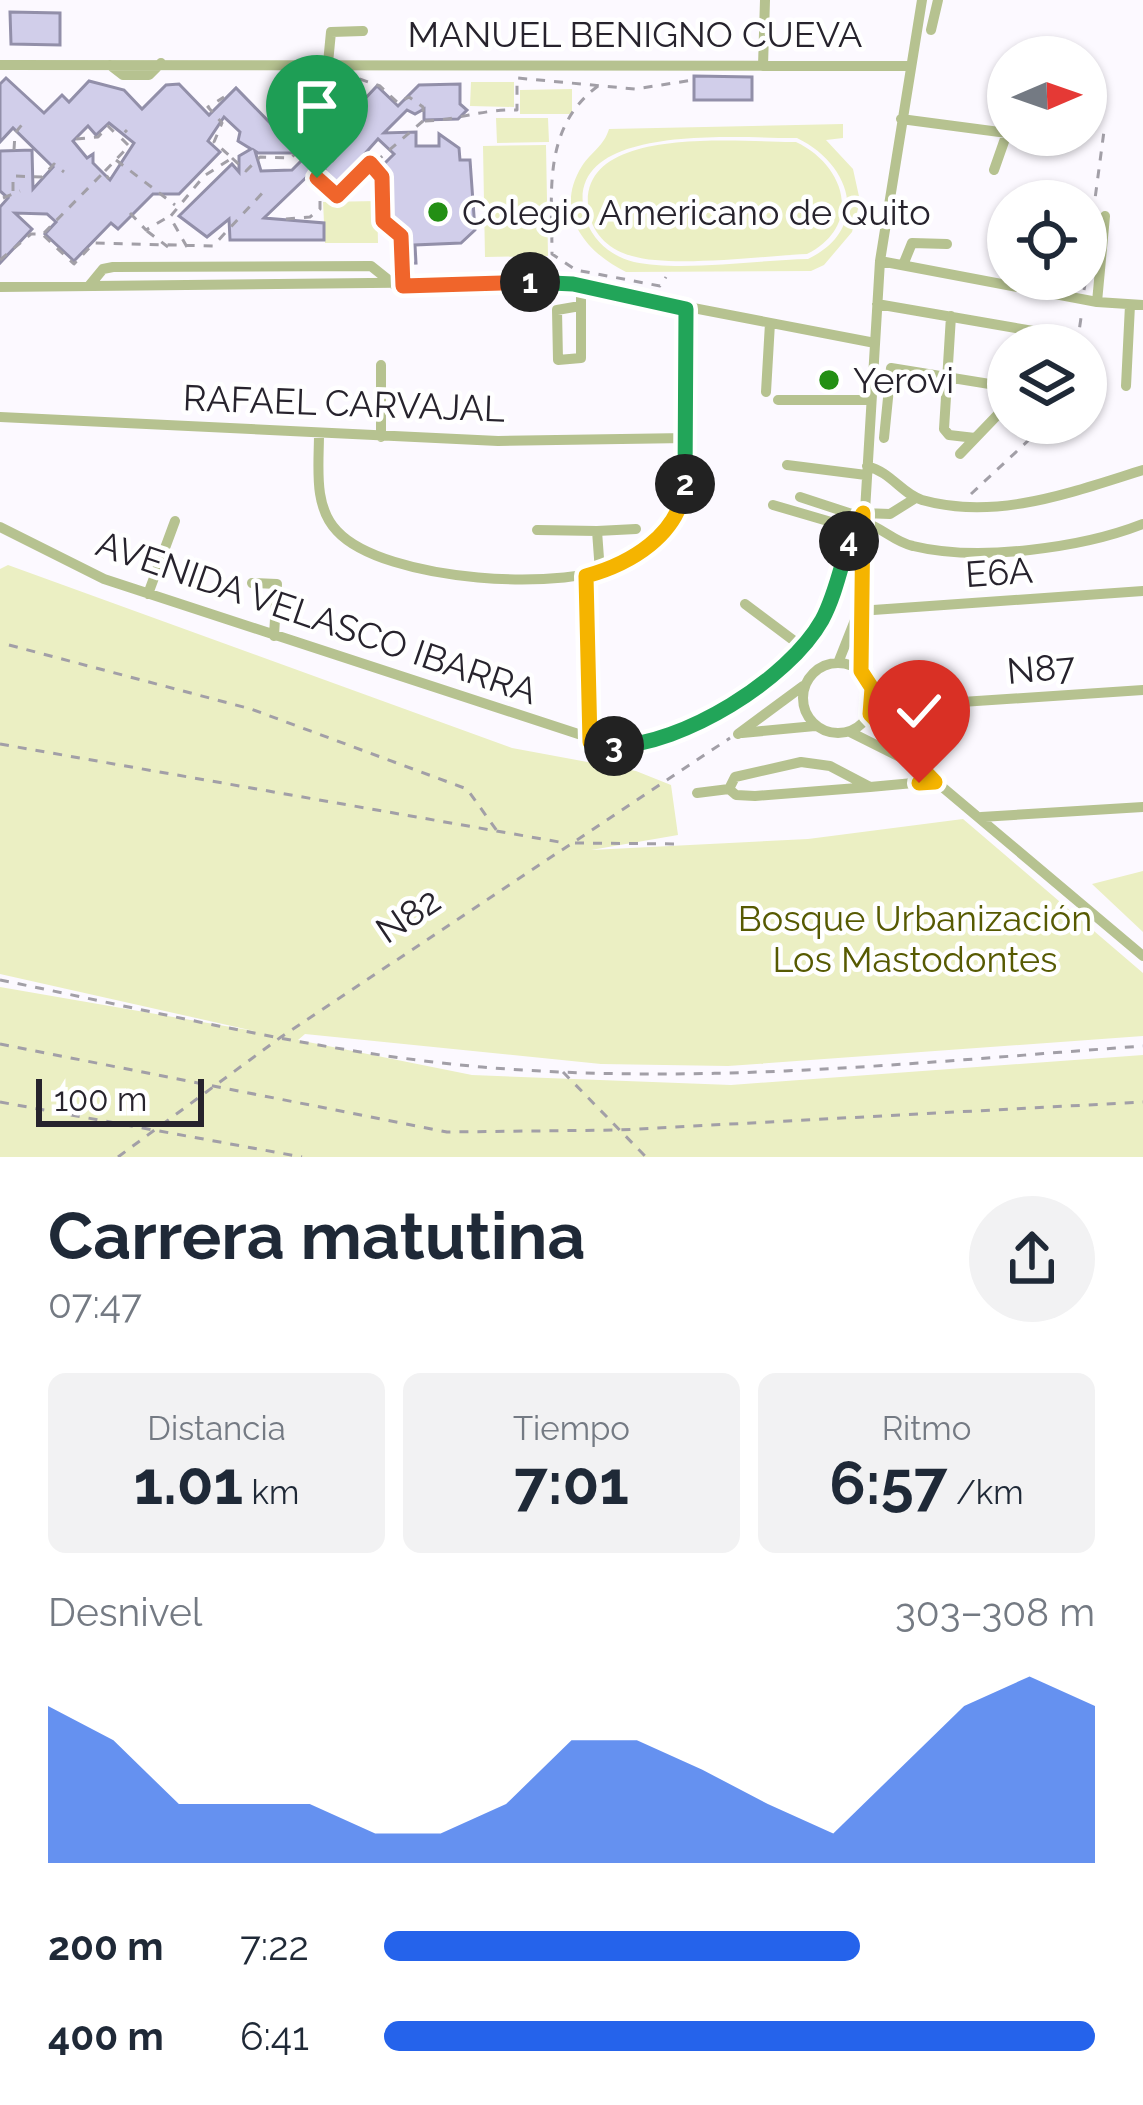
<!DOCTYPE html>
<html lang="es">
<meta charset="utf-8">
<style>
body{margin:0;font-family:Raleway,sans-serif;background:#f2f2f3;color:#1f2937;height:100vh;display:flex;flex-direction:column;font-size:45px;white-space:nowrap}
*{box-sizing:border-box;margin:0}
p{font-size:39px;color:#747a83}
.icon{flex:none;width:66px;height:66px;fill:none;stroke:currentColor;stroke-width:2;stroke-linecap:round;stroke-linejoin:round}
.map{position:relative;height:1157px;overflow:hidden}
.sheet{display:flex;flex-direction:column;background:#fff;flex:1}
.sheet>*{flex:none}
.needle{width:78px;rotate:88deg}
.controls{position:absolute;left:987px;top:36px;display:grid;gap:24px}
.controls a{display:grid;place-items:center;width:120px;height:120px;border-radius:50%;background:#fff;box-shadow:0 3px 9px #0004;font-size:60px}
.scale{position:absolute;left:36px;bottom:30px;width:168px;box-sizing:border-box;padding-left:12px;border:6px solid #27232d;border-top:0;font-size:33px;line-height:42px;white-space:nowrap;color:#27232d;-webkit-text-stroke:9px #fff;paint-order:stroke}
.pin{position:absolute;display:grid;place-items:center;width:102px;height:102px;color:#fff;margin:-123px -51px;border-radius:50% 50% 50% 0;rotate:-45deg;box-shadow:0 0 12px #0007}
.pin .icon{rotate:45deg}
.km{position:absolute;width:60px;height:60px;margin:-30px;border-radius:50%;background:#222;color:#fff;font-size:33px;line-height:60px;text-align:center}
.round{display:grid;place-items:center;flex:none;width:126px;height:126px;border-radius:63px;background:#f2f2f3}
.head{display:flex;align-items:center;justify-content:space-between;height:204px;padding:0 48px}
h1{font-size:66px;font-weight:700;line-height:90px}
.figures{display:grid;grid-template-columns:repeat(3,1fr);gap:18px;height:204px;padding:12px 48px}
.figures div{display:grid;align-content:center;border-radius:18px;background:#f2f2f3;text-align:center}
.figures b{font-size:60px;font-weight:700}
.figures small{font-size:33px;font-weight:400}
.figures p{font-size:33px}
.chart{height:336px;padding:24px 48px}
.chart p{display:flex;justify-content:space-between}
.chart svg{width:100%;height:216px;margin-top:12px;fill:#2563eb;opacity:.7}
ul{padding:0 48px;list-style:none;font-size:39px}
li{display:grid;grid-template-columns:192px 144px 1fr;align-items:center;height:90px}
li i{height:30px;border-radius:15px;background:#2563eb}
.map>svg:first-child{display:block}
</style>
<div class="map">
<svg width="1143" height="1157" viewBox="0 0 1143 1157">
<rect width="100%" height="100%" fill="#fcf9ff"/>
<path fill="#ebefc3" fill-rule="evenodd" d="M 471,82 L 514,82 L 514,107 L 470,106 Z
M 572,89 L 572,114 L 520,114 L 520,90 Z
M 496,118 L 548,118 L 549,142 L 497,143 Z
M 843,124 L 843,138 L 826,140 L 853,169 L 860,201 L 852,232 L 824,265 L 811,271 L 626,272 C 585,252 553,212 582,166 C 592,151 604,146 609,129 ZM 797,138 C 851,164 872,228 808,259 C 758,260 681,272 634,262 C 613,257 594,242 587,222 C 551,119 744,139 797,138 Z
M 796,142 C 845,165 864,225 807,254 C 762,256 672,268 632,256 C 611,251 593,235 589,213 C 572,122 744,143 796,142 Z
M 546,145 L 548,256 L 485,257 L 483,146 Z
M 377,201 L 378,243 L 325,243 L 323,202 Z
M 8,565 L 512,748 L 636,771 L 671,785 L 678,835 L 591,850 L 808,839 L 963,819 L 1143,973 L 1143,1036 L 728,1066 L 601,1064 L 305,1034 L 298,1040 L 472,1075 L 731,1085 L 1143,1055 L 1143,1157 L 0,1157 L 0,987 L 254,1031 L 0,974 L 0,569 Z
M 1143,871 L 1143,932 L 1092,884 Z"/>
<path fill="#d1ceea" stroke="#928fa9" stroke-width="3" fill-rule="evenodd" d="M 10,12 L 60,13 L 60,45 L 11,44 Z
M 694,76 L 752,77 L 752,100 L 694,100 Z
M 6,78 L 44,113 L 62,95 L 69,102 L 89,81 L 124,90 L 142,109 L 166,85 L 179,84 L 209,115 L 236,88 L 276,129 L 316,88 L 329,101 L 343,86 L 361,103 L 377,86 L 398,106 L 419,85 L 460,84 L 460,104 L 467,110 L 458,119 L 424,120 L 424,109 L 415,114 L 407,110 L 384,133 L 416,132 L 416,146 L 439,146 L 439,134 L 459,148 L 460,160 L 470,160 L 475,230 L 461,243 L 415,245 L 416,263 L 397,264 L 395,225 L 388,218 L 386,174 L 380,168 L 394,154 L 378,139 L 336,186 L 315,169 L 264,218 L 324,223 L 324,240 L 230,240 L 229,219 L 207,237 L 179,216 L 232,164 L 239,172 L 239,156 L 251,149 L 238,141 L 240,132 L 224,117 L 208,141 L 220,152 L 179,194 L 153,194 L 118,229 L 111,223 L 74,261 L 45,234 L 56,222 L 47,214 L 15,213 L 32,229 L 0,263 L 0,207 L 8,198 L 0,191 L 0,151 L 32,150 L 33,189 L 53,167 L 13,128 L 0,142 L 0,84 ZM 109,123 L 134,143 L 110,180 L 93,163 L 93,154 L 87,158 L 73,141 L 88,126 L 96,135 ZM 255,151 L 258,153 L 309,153 L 292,170 L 261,171 Z"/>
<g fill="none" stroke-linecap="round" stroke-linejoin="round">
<path stroke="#a29fa7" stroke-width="3" stroke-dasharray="9 9" stroke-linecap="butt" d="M 598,86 C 542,128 552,192 552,254 L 576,270 L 660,286 L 666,277
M 425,121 C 459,120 482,109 517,110 L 517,78 L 635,89 L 693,80
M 76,139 L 98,137 L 108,126 L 118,136
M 14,150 L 15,133 L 25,121
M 232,158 L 246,171 L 260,157 L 291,158 L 303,146 L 311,149 L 319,141 L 335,158 L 317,178 L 337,195 L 423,121 L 423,107 L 409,97 L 398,103 L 380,86 L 354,77
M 116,160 L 175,205
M 371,165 L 382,177 L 379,219
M 105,171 L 129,146 L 120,137 L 127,130
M 13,191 L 13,176 L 42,177 L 54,164 L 64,172
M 3,198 L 20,191
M 130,213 L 146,230 L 168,217
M 383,214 L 401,236 L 402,270
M 1093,214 L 1104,131
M 286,219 L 310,217 L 320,209 L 320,198 L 336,196
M 147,231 L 168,247
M 44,233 L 104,172 L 109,179
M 409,235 L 410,272
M 187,247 L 170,217 L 204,176 L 232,158 L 214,142 L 222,123 L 208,107 L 224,97
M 0,260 L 31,234 L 42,234 L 74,264 L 94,243 L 213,246 L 268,187
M 1086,275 L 1092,223
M 1084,290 L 1086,279
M 1077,345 L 1082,311
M 971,494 L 1047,423
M 9,645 L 251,709 L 467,789 L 497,831
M 0,744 L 565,843
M 575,843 L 682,844
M 0,980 C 159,1012 320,1053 482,1067 C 703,1086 923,1062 1143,1046
M 0,1044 L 447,1132 L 619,1130 L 1143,1102
M 563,1072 L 646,1157
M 0,1102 L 302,1157
M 118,1157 L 281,1037 L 730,738"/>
<path stroke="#b6c290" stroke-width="10" d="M 931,30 L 938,0
M 328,63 L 331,32 L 363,31
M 0,65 L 909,66
M 110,65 L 123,75 L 149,75 L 161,63
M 763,66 L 765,0
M 901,119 L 1007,133 L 994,170
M 880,261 L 1097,302 L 1143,305
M 903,265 L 912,243 L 947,244
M 89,286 L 103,269 L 113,267 L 371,266 L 396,286
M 0,287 L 553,281 L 875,343
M 1097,302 L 1105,216
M 877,304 L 1039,332 L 1042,345
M 580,306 L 557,310 L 558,360 L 581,358 L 581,286
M 951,316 L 944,429 L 949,435 L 975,438
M 381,365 L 381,437
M 1126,386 L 1130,305
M 766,392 L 770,323
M 778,400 L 871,400
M 0,417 L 498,441 L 686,438
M 319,434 C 319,466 313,506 337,531 C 384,582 569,594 628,561 C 655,546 676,520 685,491 L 686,309
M 884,438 L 891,368 L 1008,387
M 960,454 L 1008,404
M 787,465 L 866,475
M 867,466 C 891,472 902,494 922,500 C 997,521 1072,492 1143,470
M 800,497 L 861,517
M 773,505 L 855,529
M 863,522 C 882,527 894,542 913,546 C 978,562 1082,548 1143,524
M 0,527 L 104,579 L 615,746 C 683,743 792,680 823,617 C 840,584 845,546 863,513 L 890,514 L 914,499
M 537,530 L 597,531 L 600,572
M 597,531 L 636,529
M 586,576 L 589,742
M 252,583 L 277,584 L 274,636
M 148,594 L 175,521
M 745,604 L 801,646
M 859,611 L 1143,591
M803 698a35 35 0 1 1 70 0a35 35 0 1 1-70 0Z
M 838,663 L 857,615
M 861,671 L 859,611 L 880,261 L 922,0
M 872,708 L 1143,690
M 870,714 L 916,765 L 1143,956
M 850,732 L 906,760
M 742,733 L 815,726
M 738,734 L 803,686
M 729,789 L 735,777 L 801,762 L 830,766 L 870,787 L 935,781
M 697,793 L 729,789 L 736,795 L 755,796 L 870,787
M 981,817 L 1143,807"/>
</g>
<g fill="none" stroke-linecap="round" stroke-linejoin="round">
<defs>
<path id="split-1" d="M 317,178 L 337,196 L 370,163 L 382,177 L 383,221 L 401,236 L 403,286 L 530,282"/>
<path id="split-2" d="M 530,282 L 573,284 L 686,309 L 685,484"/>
<path id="split-3" d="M 614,746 L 590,742 L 586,576 C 630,564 680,535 685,484"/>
<path id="split-4" d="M 614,746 C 682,745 788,680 822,620 C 835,596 841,566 849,541"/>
<path id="split-5" d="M 849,541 L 863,513 L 861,671 L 872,688 L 870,714 L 935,782 L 919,783"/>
</defs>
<use href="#split-1" stroke="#fff" stroke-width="24"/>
<use href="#split-2" stroke="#fff" stroke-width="24"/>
<use href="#split-3" stroke="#fff" stroke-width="24"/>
<use href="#split-4" stroke="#fff" stroke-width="24"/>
<use href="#split-5" stroke="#fff" stroke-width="24"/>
<use href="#split-1" stroke="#f0652b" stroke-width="15"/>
<use href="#split-2" stroke="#22a559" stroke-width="15"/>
<use href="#split-3" stroke="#f5b400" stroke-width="15"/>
<use href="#split-4" stroke="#22a559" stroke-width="15"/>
<use href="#split-5" stroke="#f5b400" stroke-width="15"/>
</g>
<g fill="#238f14" stroke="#fff" stroke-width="4.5">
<circle cx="438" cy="212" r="12"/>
<circle cx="829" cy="380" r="12"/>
</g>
<g text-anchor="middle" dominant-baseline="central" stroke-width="9" stroke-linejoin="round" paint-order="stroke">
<g font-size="36" fill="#27232d" stroke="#fff">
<text x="635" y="34">MANUEL BENIGNO CUEVA</text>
<text transform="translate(344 403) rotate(2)">RAFAEL CARVAJAL</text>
<text transform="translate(999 572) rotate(-4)">E6A</text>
<text transform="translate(317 617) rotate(19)">AVENIDA VELASCO IBARRA</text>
<text transform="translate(1041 668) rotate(-5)">N87</text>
<text transform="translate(408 915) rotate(-34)">N82</text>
</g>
<g font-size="36" fill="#27232d" stroke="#fff" text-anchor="start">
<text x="462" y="212">Colegio Americano de Quito</text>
<text x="853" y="380">Yerovi</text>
</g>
<g font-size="36" fill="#575a02" stroke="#fff">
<text x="915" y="918">Bosque Urbanización<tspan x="915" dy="41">Los Mastodontes</tspan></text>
</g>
</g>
</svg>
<div class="controls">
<a><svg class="needle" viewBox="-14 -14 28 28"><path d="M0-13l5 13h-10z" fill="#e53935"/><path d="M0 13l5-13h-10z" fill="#747a83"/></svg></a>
<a><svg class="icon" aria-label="locate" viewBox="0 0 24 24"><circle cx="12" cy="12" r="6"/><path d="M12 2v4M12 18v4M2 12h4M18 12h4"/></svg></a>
<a><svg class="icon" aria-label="layers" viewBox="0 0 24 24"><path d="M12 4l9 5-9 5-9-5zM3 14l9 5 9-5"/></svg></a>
</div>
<div class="scale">100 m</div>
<div class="pin" style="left:317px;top:178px;background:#1e9e55"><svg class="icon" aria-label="arrive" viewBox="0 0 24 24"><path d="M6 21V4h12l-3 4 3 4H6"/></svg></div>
<div class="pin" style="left:919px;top:783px;background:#d93025"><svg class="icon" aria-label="check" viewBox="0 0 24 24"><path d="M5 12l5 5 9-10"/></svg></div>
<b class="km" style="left:530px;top:282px">1</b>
<b class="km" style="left:685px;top:484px">2</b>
<b class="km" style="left:614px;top:746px">3</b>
<b class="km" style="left:849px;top:541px">4</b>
</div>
<section class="sheet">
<div class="head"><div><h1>Carrera matutina</h1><p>07:47</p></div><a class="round"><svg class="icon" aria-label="share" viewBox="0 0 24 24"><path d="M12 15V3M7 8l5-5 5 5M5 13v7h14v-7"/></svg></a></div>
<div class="figures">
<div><p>Distancia</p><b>1.01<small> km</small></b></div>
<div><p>Tiempo</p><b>7:01</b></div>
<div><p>Ritmo</p><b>6:57<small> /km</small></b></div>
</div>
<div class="chart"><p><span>Desnivel</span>303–308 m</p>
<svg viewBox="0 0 160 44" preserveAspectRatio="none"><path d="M0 44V12L10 19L20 32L30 32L40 32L50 38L60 38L70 32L80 19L90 19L100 25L110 32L120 38L130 25L140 12L150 6L160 12V44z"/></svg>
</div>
<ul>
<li><b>200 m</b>7:22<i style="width:67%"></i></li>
<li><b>400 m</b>6:41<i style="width:100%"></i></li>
</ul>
</section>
